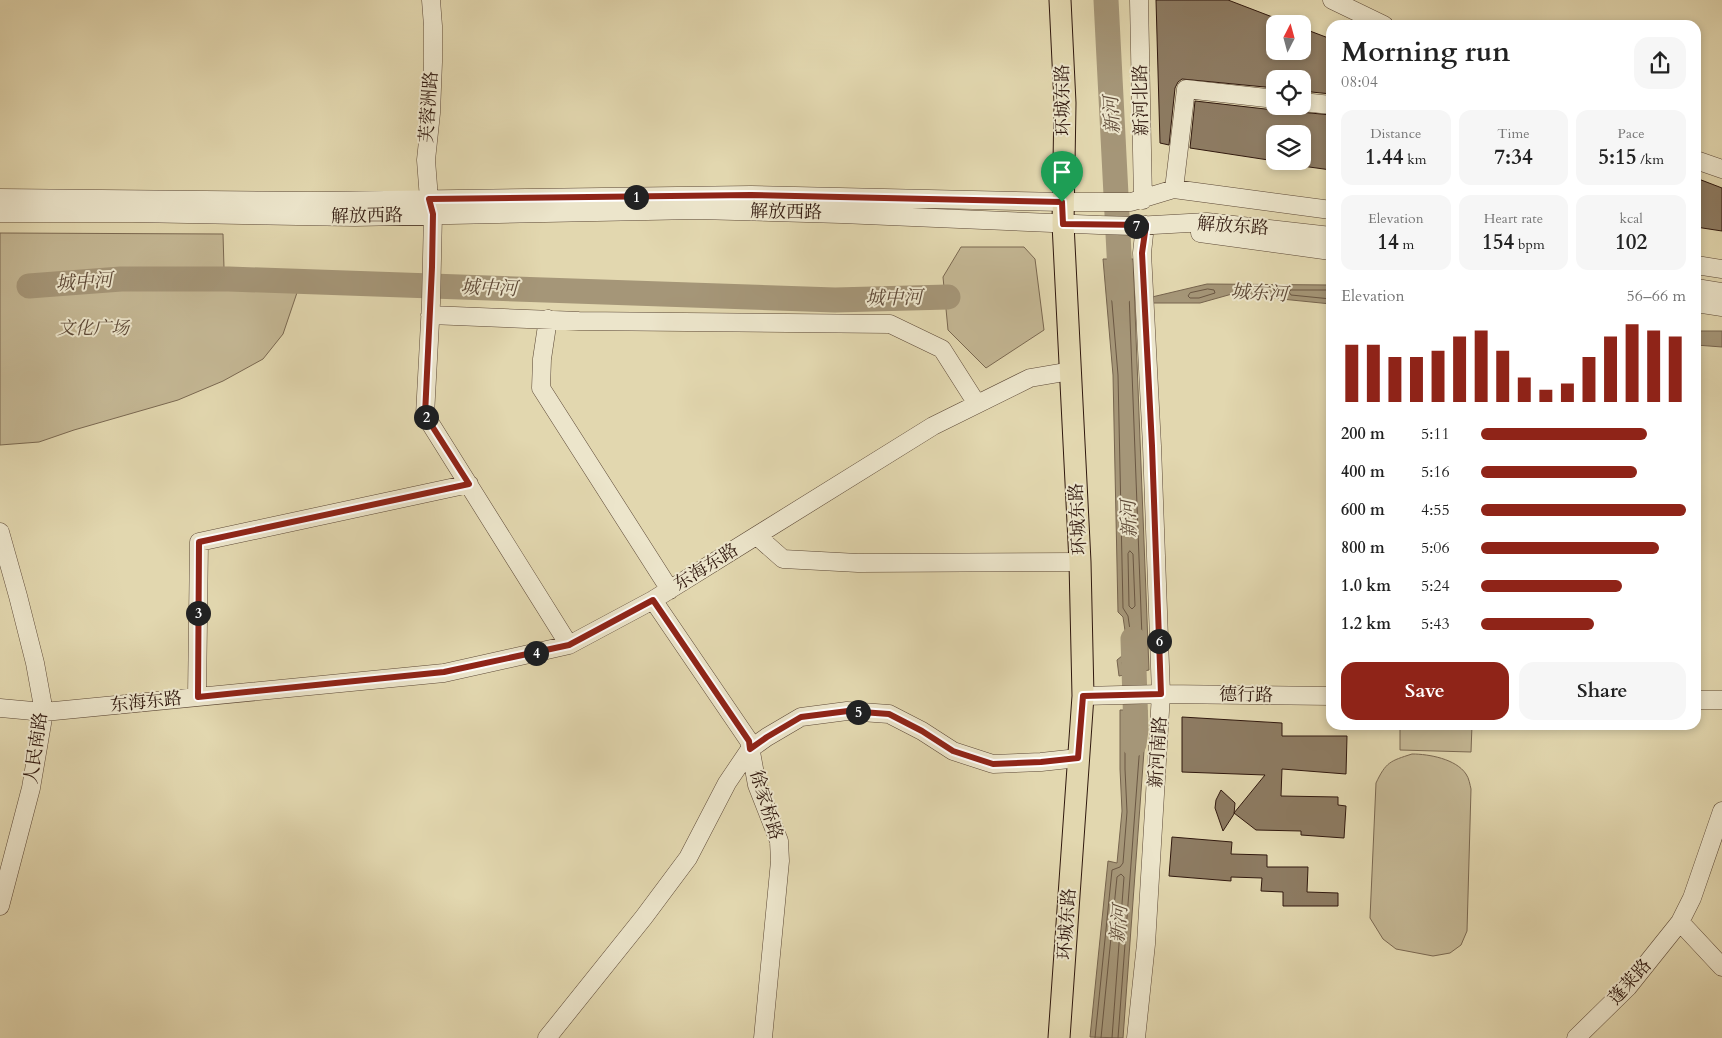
<!DOCTYPE html>
<meta charset="utf-8">
<style>
body{margin:0;font-family:Cardo,"Noto Serif SC",serif;background:#f6f6f6;color:#222;height:100vh;display:flex;flex-direction:column;font-size:19px;white-space:nowrap}
*{box-sizing:border-box;margin:0}
p{font-size:16px;color:#767676}
.icon{flex:none;width:28px;height:28px;fill:none;stroke:currentColor;stroke-width:2;stroke-linecap:round;stroke-linejoin:round}
.map{position:relative;flex:1;overflow:hidden}
.side{position:absolute;left:1326px;top:20px;width:375px;height:710px;display:flex;flex-direction:column;background:#fff;border-radius:15px;box-shadow:0 2px 8px #0003}
.side>*{flex:none}
.needle{width:32px;rotate:6deg}
.tools{position:absolute;left:1266px;top:15px;display:grid;gap:10px}
.tools a{display:grid;place-items:center;width:45px;height:45px;border-radius:10px;background:#fff;box-shadow:0 2px 8px #0003;font-size:25px}
.pin{position:absolute;display:grid;place-items:center;width:42px;height:42px;color:#fff;margin:-51px -21px;border-radius:50% 50% 50% 0;rotate:-45deg;box-shadow:0 0 5px #0007}
.pin .icon{rotate:45deg}
.km{position:absolute;width:25px;height:25px;margin:-12px;border-radius:50%;background:#222;color:#fff;font-size:14px;line-height:25px;text-align:center}
.round{display:grid;place-items:center;flex:none;width:52px;height:52px;border-radius:15px;background:#f6f6f6}
.overview{display:flex;align-items:center;justify-content:space-between;height:85px;padding:0 15px}
h1{font-size:28px;font-weight:800;line-height:38px}
.figures{display:grid;grid-template-columns:repeat(3,1fr);gap:8px;height:85px;padding:5px 15px}
.figures div{display:grid;align-content:center;border-radius:12px;background:#f6f6f6;text-align:center}
.figures b{font-size:21px;font-weight:800}
.figures small{font-size:14px;font-weight:400}
.figures p{font-size:14px}
.chart{height:140px;padding:10px 15px}
.chart p{display:flex;justify-content:space-between}
.chart svg{width:100%;height:90px;margin-top:5px;stroke:#8f2418;stroke-width:6}
.cta{display:flex;gap:10px;margin-top:auto;padding:10px 15px}
.cta a{flex:1;height:58px;border-radius:15px;background:#8f2418;color:#fff;font-size:20px;font-weight:800;line-height:58px;text-align:center}
.cta a+a{background:#f6f6f6;color:#222}
ul{padding:0 15px;list-style:none;font-size:16px}
li{display:grid;grid-template-columns:80px 60px 1fr;align-items:center;height:38px}
li i{height:12px;border-radius:6px;background:#8f2418}
.map>svg:first-child{display:block}
</style>
<div class="map">
<svg width="1722" height="1038" viewBox="0 0 1722 1038">
<rect width="100%" height="100%" fill="#e2d7af"/>
<filter id="stains"><feTurbulence type="fractalNoise" baseFrequency=".004" numOctaves="4"/><feColorMatrix values="0 0 0 0 .2 0 0 0 0 .09 0 0 0 0 .02 0 0 0 .5 -.17"/></filter>
<radialGradient id="worn" r=".72"><stop offset=".6" stop-color="#630" stop-opacity="0"/><stop offset="1" stop-color="#630" stop-opacity=".3"/></radialGradient>
<path fill="#c4b794" stroke="#7a6851" d="M 0,233 L 223,234 L 224,268 L 304,272 L 283,334 L 263,359 L 223,381 L 178,400 L 74,430 L 39,442 L 0,445 Z
M 961,247 L 1024,247 L 1035,259 L 1044,330 L 986,368 L 948,330 L 943,277 Z
M 1400,725 L 1472,725 L 1471,752 L 1400,750 Z
M 1412,754 C 1429,754 1456,759 1466,774 C 1469,778 1470,785 1471,789 L 1467,931 L 1461,945 L 1450,953 L 1433,956 L 1396,949 L 1383,939 L 1370,918 L 1376,783 C 1386,762 1390,761 1412,754 Z"/>
<path fill="#a59678" stroke="#76644e" d="M 1103,259 L 1133,259 L 1149,670 L 1119,676 L 1117,660 L 1128,651 L 1123,617 L 1118,612 L 1113,375 Z
M 1207,284 L 1331,285 L 1331,304 L 1232,294 L 1200,303 L 1153,303 L 1152,297 Z
M 1696,331 L 1722,331 L 1722,347 L 1696,345 Z
M 1120,710 L 1147,710 L 1123,1038 L 1090,1037 L 1108,861 L 1117,863 L 1122,811 L 1120,769 Z"/>
<g fill="none" stroke-linecap="round" stroke-linejoin="round">
<path stroke="#6a5743" stroke-width="1" d="M 1112,264 L 1126,264 L 1128,266 L 1143,664 L 1142,666 L 1126,670 L 1123,668 L 1122,662 L 1131,655 L 1133,651 L 1128,616 L 1123,608 L 1118,375 L 1109,267 Z
M 1118,270 L 1122,273 L 1123,300 L 1121,303 L 1118,300 L 1116,273 Z
M 1208,289 L 1214,290 L 1215,293 L 1199,298 L 1190,298 L 1188,296 L 1190,293 Z
M 1331,290 L 1291,290 L 1289,292 L 1291,295 L 1331,299
M 1130,551 L 1133,554 L 1135,606 L 1132,609 L 1129,606 L 1128,554 Z
M 1095,1038 L 1112,870 L 1120,867 L 1123,863 L 1127,812 L 1125,769 L 1125,717 L 1127,715 L 1139,715 L 1142,717 L 1118,1038
M 1101,1038 L 1117,877 L 1121,874 L 1124,877 L 1112,1038"/>
<path stroke="#a59678" stroke-width="25" d="M 1106,0 L 1121,292
M 29,286 L 121,279 L 229,279 L 835,300 L 948,297
M 1133,639 L 1136,730 L 1134,744"/>
</g>
<path fill="#8d7b62" stroke="#30180e" d="M 1156,0 L 1228,0 L 1275,18 L 1275,51 L 1302,51 L 1302,28 L 1331,39 L 1331,94 L 1302,91 L 1302,79 L 1275,79 L 1275,88 L 1182,79 L 1178,82 L 1175,88 L 1169,145 L 1160,143 Z
M 1195,101 L 1274,110 L 1282,106 L 1292,106 L 1295,110 L 1300,112 L 1331,115 L 1331,170 L 1302,166 L 1302,134 L 1275,134 L 1275,161 L 1190,148 Z
M 1696,178 L 1722,188 L 1722,231 L 1696,227 Z
M 1182,717 L 1282,723 L 1282,736 L 1347,736 L 1346,774 L 1282,769 L 1281,796 L 1338,797 L 1338,805 L 1346,806 L 1344,838 L 1301,835 L 1301,831 L 1256,830 L 1234,813 L 1265,775 L 1182,772 Z
M 1221,790 L 1235,803 L 1234,814 L 1223,831 L 1215,808 L 1216,800 Z
M 1172,837 L 1232,842 L 1231,854 L 1267,855 L 1267,867 L 1308,867 L 1307,892 L 1338,893 L 1338,906 L 1283,906 L 1283,892 L 1261,891 L 1262,878 L 1231,877 L 1231,881 L 1169,876 Z"/>
<g fill="none" stroke-linecap="round" stroke-linejoin="round">
<defs>
<path id="minor" d="M 431,0 L 433,26 L 433,62 L 431,113 L 426,160 L 429,199 L 433,214 L 431,303 L 425,415 L 569,645
M 1139,0 L 1143,200
M 1332,0 L 1384,25
M 1302,102 L 1331,105
M 1696,160 L 1722,169
M 1174,189 L 1186,89 L 1275,99
M 0,198 L 315,201 L 751,195 L 1063,202 L 1131,202 L 1174,189 L 1331,210
M 0,213 L 132,213 L 355,217 L 697,210 L 841,214 L 1099,225 L 1135,226 L 1207,222 L 1331,236
M 1200,233 L 1331,251
M 1696,265 L 1722,269
M 1696,288 L 1722,292
M 1696,303 L 1722,307
M 430,315 L 579,321 L 890,324 L 942,349 L 977,404
M 548,319 L 542,359 L 541,388 L 670,590
M 0,532 L 18,596 L 35,663 L 44,712 L 31,788 L 0,906
M 757,536 L 783,559 L 858,563 L 1080,562
M 653,600 L 749,741 L 757,785 L 779,841 L 780,861 L 763,1038
M 1083,696 L 1161,694 L 1331,696
M 197,697 L 199,542 L 469,484
M 1696,700 L 1722,700
M 0,708 L 44,712 L 444,673 L 569,645 L 653,600 L 933,426 L 1030,378 L 1071,371
M 1722,811 L 1692,898 L 1680,922 L 1722,967
M 547,1038 L 644,917 L 688,858 L 727,783 L 750,749 L 767,737 L 801,717 L 847,711 L 889,714 L 922,731 L 953,751 L 993,764 L 1041,762 L 1078,758
M 1136,1038 L 1146,944 L 1161,694 L 1152,446 L 1142,253 L 1145,225
M 1576,1038 L 1628,987 L 1680,922"/>
<path id="major" d="M 1059,1038 L 1083,696 L 1080,562 L 1063,224 L 1065,103 L 1060,0"/>
</defs>
<use href="#minor" stroke="#5c4836" stroke-width="19"/>
<use href="#major" stroke="#30180e" stroke-width="23"/>
<use href="#minor" stroke="#ece5cb" stroke-width="18"/>
<use href="#major" stroke="#e2d7af" stroke-width="21"/>
</g>
<g fill="none" stroke-linecap="round" stroke-linejoin="round">
<defs>
<path id="route" d="M 751,195 L 1062,202 L 1063,224 L 1146,225 L 1142,253 L 1152,446 L 1161,694 L 1083,696 L 1078,758 L 1041,762 L 993,764 L 953,751 L 922,731 L 889,714 L 848,711 L 801,717 L 767,737 L 750,749 L 749,741 L 653,600 L 569,645 L 444,672 L 198,697 L 199,542 L 469,484 L 425,415 L 432,267 L 433,214 L 429,199 Z"/>
</defs>
<use href="#route" stroke="#fff" stroke-width="10"/>
<use href="#route" stroke="#8f2418" stroke-width="6"/>
</g>
<g text-anchor="middle" dominant-baseline="central" stroke-width="4" stroke-linejoin="round" paint-order="stroke">
<g font-size="18" fill="#30180e" stroke="#ece5cb">
<text transform="translate(1063 100) rotate(-91)">环城东路</text>
<text transform="translate(1141 100) rotate(-91)">新河北路</text>
<text transform="translate(429 107) rotate(-86)">芙蓉洲路</text>
<text transform="translate(786 212) rotate(1)">解放西路</text>
<text transform="translate(367 216) rotate(-1)">解放西路</text>
<text transform="translate(1233 226) rotate(4)">解放东路</text>
<text transform="translate(1078 519) rotate(-93)">环城东路</text>
<text transform="translate(706 567) rotate(-32)">东海东路</text>
<text transform="translate(1246 695) rotate(1)">德行路</text>
<text transform="translate(146 702) rotate(-6)">东海东路</text>
<text transform="translate(36 748) rotate(-82)">人民南路</text>
<text transform="translate(1158 752) rotate(-86)">新河南路</text>
<text transform="translate(766 805) rotate(73)">徐家桥路</text>
<text transform="translate(1067 924) rotate(-86)">环城东路</text>
<text transform="translate(1630 982) rotate(-48)">蓬莱路</text>
</g>
<g font-size="18" font-style="italic" fill="#5c4836" stroke="#ece5cb">
<text x="93" y="328">文化广场</text>
</g>
<g font-size="19" font-style="italic" fill="#5f4a38" stroke="#ece5cb">
<text transform="translate(1112 115) rotate(-93)">新河</text>
<text transform="translate(84 282) rotate(-4)">城中河</text>
<text transform="translate(489 288) rotate(2)">城中河</text>
<text transform="translate(1259 293) rotate(3)">城东河</text>
<text transform="translate(894 298) rotate(-1)">城中河</text>
<text transform="translate(1129 519) rotate(-92)">新河</text>
<text transform="translate(1119 924) rotate(-85)">新河</text>
</g>
</g>
<rect width="100%" height="100%" filter="url(#stains)"/>
<rect width="100%" height="100%" fill="url(#worn)"/>
</svg>
<div class="tools">
<a><svg class="needle" viewBox="-14 -14 28 28"><path d="M0-13l5 13h-10z" fill="#e53935"/><path d="M0 13l5-13h-10z" fill="#767676"/></svg></a>
<a><svg class="icon" aria-label="locate" viewBox="0 0 24 24"><circle cx="12" cy="12" r="6"/><path d="M12 2v4M12 18v4M2 12h4M18 12h4"/></svg></a>
<a><svg class="icon" aria-label="layers" viewBox="0 0 24 24"><path d="M12 4l9 5-9 5-9-5zM3 14l9 5 9-5"/></svg></a>
</div>
<div class="pin" style="left:1062px;top:202px;background:#1e9e55"><svg class="icon" aria-label="arrive" viewBox="0 0 24 24"><path d="M6 21V4h12l-3 4 3 4H6"/></svg></div>
<b class="km" style="left:636px;top:197px">1</b>
<b class="km" style="left:426px;top:417px">2</b>
<b class="km" style="left:198px;top:613px">3</b>
<b class="km" style="left:536px;top:653px">4</b>
<b class="km" style="left:858px;top:712px">5</b>
<b class="km" style="left:1159px;top:641px">6</b>
<b class="km" style="left:1136px;top:226px">7</b>
<section class="side">
<div class="overview"><div><h1>Morning run</h1><p>08:04</p></div><a class="round"><svg class="icon" aria-label="share" viewBox="0 0 24 24"><path d="M12 15V3M7 8l5-5 5 5M5 13v7h14v-7"/></svg></a></div>
<div class="figures">
<div><p>Distance</p><b>1.44<small> km</small></b></div>
<div><p>Time</p><b>7:34</b></div>
<div><p>Pace</p><b>5:15<small> /km</small></b></div>
</div>
<div class="figures">
<div><p>Elevation</p><b>14<small> m</small></b></div>
<div><p>Heart rate</p><b>154<small> bpm</small></b></div>
<div><p>kcal</p><b>102</b></div>
</div>
<div class="chart"><p><span>Elevation</span>56–66 m</p>
<svg viewBox="0 0 160 44" preserveAspectRatio="none"><path d="M5 44V16M15 44V16M25 44V22M35 44V22M45 44V19M55 44V12M65 44V9M75 44V19M85 44V32M95 44V38M105 44V35M115 44V22M125 44V12M135 44V6M145 44V9M155 44V12"/></svg>
</div>
<ul>
<li><b>200 m</b>5:11<i style="width:81%"></i></li>
<li><b>400 m</b>5:16<i style="width:76%"></i></li>
<li><b>600 m</b>4:55<i style="width:100%"></i></li>
<li><b>800 m</b>5:06<i style="width:87%"></i></li>
<li><b>1.0 km</b>5:24<i style="width:69%"></i></li>
<li><b>1.2 km</b>5:43<i style="width:55%"></i></li>
</ul>
<div class="cta"><a>Save</a><a>Share</a></div>
</section>
</div>
